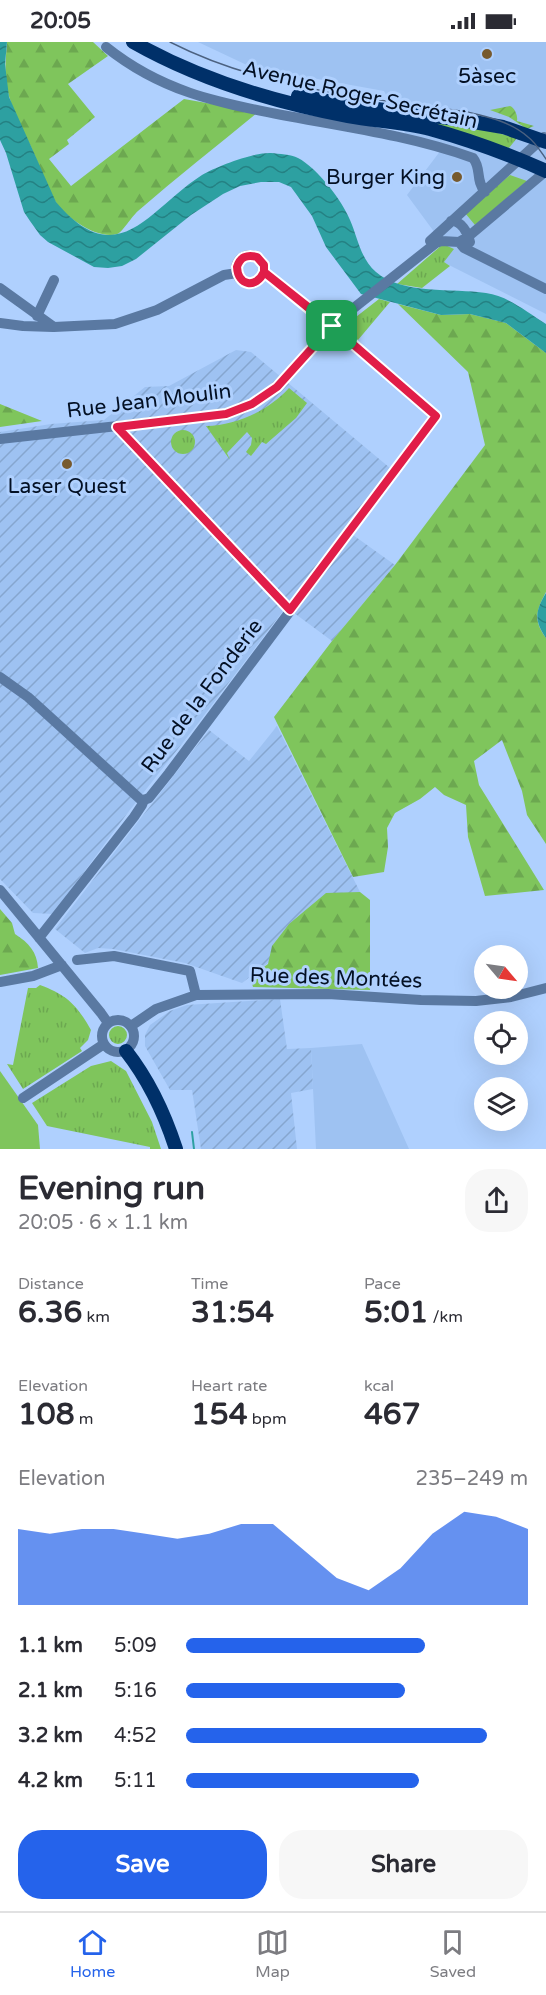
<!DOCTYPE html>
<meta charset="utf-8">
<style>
body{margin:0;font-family:"Varela Round",sans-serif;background:#f7f7f7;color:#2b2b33;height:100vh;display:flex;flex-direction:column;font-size:22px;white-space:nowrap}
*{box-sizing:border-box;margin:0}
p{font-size:20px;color:#7c7c81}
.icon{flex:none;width:33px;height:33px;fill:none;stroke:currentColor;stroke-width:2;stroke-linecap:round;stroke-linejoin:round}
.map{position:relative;height:1107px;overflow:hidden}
.details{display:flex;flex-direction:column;background:#fff;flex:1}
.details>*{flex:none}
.needle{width:39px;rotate:119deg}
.buttons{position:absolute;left:474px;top:903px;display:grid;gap:12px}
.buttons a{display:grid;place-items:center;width:54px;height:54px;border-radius:50%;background:#fff;box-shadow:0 6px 24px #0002;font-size:30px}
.pin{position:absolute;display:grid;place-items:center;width:51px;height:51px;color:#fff;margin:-26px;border-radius:12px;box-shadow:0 3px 9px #0006}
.round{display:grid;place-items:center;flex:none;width:63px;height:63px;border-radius:24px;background:#f7f7f7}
.headline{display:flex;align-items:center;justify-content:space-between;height:102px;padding:0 18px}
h1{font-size:33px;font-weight:700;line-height:45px}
.stats{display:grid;grid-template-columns:repeat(3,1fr);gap:9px;height:102px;padding:6px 18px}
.stats div{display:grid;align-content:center}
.stats b{font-size:30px;font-weight:700}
.stats small{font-size:16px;font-weight:400}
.stats p{font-size:16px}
.chart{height:168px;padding:12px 18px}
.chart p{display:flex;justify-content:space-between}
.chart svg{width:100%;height:108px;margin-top:6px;fill:#2563eb;opacity:.7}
.cta{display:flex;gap:12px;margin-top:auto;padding:12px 18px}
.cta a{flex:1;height:69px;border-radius:24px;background:#2563eb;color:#fff;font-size:24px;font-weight:700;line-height:69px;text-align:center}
.cta a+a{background:#f7f7f7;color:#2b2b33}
ul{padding:0 18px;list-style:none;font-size:20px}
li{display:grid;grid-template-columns:96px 72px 1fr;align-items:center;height:45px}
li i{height:15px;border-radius:8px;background:#2563eb}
.status{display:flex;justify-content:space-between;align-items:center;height:42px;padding:0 30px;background:#fff;direction:ltr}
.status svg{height:16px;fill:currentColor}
.menu{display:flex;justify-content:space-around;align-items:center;height:84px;border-top:2px solid #e1e1e2;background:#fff;font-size:16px;color:#7c7c81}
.menu a{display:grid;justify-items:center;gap:3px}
.menu .active{color:#2563eb}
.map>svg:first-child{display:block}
</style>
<div class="status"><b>20:05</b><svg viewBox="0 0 49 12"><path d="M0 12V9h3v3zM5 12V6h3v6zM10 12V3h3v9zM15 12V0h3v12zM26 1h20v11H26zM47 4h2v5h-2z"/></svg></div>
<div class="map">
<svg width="546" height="1107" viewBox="0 0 546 1107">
<defs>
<pattern id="industrial-furrows" width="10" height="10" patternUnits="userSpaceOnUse" patternTransform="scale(1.5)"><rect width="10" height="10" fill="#9ec2f2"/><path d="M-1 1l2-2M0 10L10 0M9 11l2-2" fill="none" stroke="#86a6cf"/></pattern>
<pattern id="grass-tufts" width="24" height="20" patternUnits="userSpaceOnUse" patternTransform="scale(1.5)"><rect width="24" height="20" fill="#7fc55c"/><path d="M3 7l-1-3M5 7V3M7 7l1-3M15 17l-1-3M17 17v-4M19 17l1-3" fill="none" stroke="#6ca850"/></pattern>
<pattern id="forest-firs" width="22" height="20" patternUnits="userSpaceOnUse" patternTransform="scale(1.5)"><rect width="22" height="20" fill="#7fc55c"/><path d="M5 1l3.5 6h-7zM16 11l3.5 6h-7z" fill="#6ca850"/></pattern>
<pattern id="garden-furrows" width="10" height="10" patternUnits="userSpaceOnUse" patternTransform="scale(1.5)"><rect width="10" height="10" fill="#7fc55c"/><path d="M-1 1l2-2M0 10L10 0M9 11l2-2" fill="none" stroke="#6ca850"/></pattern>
<pattern id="water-waves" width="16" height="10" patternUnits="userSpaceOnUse" patternTransform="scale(1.5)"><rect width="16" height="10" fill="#2da0a1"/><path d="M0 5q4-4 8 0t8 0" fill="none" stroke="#248183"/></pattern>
</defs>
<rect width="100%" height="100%" fill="#afd0fe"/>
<path fill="#9ec2f2" d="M 198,0 L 546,0 L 546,272 L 443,220 L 446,206 L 407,153 L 441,108 L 408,97 L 384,49 L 251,25 Z
M 362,1002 L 409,1107 L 316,1107 L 311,1006 Z"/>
<path fill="url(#industrial-furrows)" d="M 236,308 L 251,310 L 390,426 L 346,488 L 395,523 L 332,599 L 286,565 L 199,680 L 126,773 L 53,872 L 33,871 L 0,837 L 0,390 L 51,382 L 104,378 L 145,345 L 169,344 Z
M 277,684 L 360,850 L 242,941 L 185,921 L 113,907 L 98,906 L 85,911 L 55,887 L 209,688 L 249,719 Z
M 280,957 L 287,1007 L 311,1006 L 313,1047 L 291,1051 L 297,1107 L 201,1107 L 192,1048 L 170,1048 L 145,1004 L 145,993 L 150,983 L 170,969 L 187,963 Z"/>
<path fill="url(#grass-tufts)" d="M 395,77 L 475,85 L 517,96 L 509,106 Z
M 510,133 L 527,139 L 475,183 L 465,171 Z
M 443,202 L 454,207 L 444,220 L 450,224 L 422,246 L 397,242 Z
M 379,257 L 390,260 L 358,298 L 343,285 Z
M 289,346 L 307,361 L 296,376 L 266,402 L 262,400 L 251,414 L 246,410 L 251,403 L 252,396 L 247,390 L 227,411 L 230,418 L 206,384 C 237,383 268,369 289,346 Z
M171 400a12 12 0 1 1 24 0a12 12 0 1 1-24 0Z
M 40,943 C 67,953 77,963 91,988 L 88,998 L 80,1006 L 82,1009 L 23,1047 L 7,1022 L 13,1023 L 28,946 L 36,946 Z
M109 993a9 9 0 1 1 18 0a9 9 0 1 1-18 0Z
M 111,1019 L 126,1029 L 152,1080 L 161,1107 L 150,1107 L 150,1105 L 47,1084 L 32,1061 L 91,1024 Z"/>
<path fill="url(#forest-firs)" d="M 7,0 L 93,0 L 108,14 L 68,42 L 95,75 L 67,98 L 69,102 L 49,117 L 71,144 L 184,57 L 258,70 C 218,103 177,135 138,169 C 132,174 122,191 117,192 C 97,198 65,175 55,159 C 45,142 39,122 31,105 C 22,86 11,66 7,46 C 4,31 6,15 7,0 Z
M 398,262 L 441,273 L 470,272 L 506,281 L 546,311 L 546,550 C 536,569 533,578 546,596 L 546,802 L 527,773 L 522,749 L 502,698 L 474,719 L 479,743 L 544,848 L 485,854 L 468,795 L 466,763 L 444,753 L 435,745 L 420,757 L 395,771 L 387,786 L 388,805 L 384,830 L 353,835 L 274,675 L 332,599 L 395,523 L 485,403 L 468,330 Z
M 0,362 L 42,379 L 0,385 Z
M 360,850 L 370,858 L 370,948 L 253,945 L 250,935 L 268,922 L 272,904 L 289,882 L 326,851 Z
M 0,867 L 12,881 L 15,892 C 29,901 37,910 38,926 L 0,933 Z"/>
<path fill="url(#garden-furrows)" d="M 510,64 C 515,66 518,74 517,79 L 534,84 L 527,87 L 509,75 L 490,68 Z"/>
<path fill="#7fc55c" d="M 0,1029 L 38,1083 L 40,1107 L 0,1107 Z"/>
<path fill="url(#water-waves)" d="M 0,0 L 7,0 L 5,22 L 9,55 L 56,160 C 118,233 149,167 202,133 C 217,124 255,110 271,111 C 279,112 291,112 298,116 C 317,126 342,158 350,178 C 358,196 360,216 376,230 C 402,253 453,246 486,251 C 508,254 527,270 546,282 L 546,311 L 506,281 L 470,272 L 441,273 L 361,252 L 326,205 L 312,174 L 291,145 L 279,140 L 261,140 L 240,144 L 223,152 L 191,173 L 136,217 L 122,224 L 108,226 L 94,225 L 48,200 L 40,193 L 30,179 L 24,170 L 6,111 L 0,98 Z
M 546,551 L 546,596 C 534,579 535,569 546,551 Z"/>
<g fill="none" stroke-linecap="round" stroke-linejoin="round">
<path stroke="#2da0a1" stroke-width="2" d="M 192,1090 L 194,1107"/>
<path stroke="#5a79a2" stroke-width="10" d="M 106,5 C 161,49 215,60 282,73 C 346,85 412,94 473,116 C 482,127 475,138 485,150
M 451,179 C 461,178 468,191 470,200
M 430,199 L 544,95
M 459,200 L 469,194 L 546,129
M236 227a14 14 0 1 1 28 0a14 14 0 1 1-28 0Z
M 0,246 L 54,285 L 115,282 L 157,268 L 224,233 L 237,231
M 37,274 L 54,238
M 0,281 L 23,284 L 53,285
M 117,385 L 290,568
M 0,397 L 226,372 L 244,366 L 268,352 L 285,336 L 331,284 L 436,201 L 441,199 L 459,200 L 464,206 L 546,247
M 0,635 L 28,655 L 140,757 L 144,758
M 0,848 L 101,971 L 108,981
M 39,896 L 134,775 L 142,763 L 144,758 L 149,756 L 169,731 L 436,374 L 331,284 L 264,230
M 77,918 L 114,914 L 190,929 L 196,953
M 0,940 L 33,934 L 62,923
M102 994a16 16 0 1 1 32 0a16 16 0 1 1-32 0Z
M 131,984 L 156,967 L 196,953 L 328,952 L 421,958 L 476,959 L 511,955 L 546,946
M 23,1056 L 104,1002"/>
<path stroke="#003069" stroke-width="14" d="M 133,0 C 200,38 273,60 348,74 C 375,79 404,80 430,87 C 470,98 508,112 546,129
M 298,54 L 361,65 L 456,77 L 503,85 L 546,100
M 126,1009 C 148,1037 165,1073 176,1107"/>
<path stroke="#4b6180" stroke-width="1.5" d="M 170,0 C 262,47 366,56 467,70 C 489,75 511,80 528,95 C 535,100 541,110 546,117"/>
</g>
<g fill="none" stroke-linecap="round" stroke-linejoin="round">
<defs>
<path id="route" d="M 332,284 L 264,230 C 256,247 238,244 237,225 C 240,215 247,212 257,215 L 264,223 L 264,230 L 323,278 L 332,284 L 277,345 L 252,362 L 226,372 L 117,385 L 290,568 L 436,374 L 332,284"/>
</defs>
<use href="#route" stroke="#fff" stroke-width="12"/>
<use href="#route" stroke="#e11d48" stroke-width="8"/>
</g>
<g fill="#775a2e" stroke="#afd0fe" stroke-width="2">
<circle cx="487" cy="12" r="6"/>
<circle cx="457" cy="135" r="6"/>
<circle cx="67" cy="422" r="6"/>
</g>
<g text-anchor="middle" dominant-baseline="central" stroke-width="6" stroke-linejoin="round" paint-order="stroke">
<g font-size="21" fill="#031024" stroke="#afd0fe">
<text x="487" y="34">5àsec</text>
<text x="445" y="135" text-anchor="end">Burger King</text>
<text x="67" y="444">Laser Quest</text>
</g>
<g font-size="21" fill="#031024" stroke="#afd0fe">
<text transform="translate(360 53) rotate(13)">Avenue Roger Secrétain</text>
<text transform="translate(149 359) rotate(-7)">Rue Jean Moulin</text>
<text transform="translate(202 654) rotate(-53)">Rue de la Fonderie</text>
<text transform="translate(336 936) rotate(2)">Rue des Montées</text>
</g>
</g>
</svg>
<div class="buttons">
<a><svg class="needle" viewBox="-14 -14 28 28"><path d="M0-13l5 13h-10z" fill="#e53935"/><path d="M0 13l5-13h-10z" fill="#7c7c81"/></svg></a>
<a><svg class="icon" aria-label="locate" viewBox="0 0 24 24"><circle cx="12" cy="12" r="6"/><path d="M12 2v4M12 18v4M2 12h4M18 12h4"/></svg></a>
<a><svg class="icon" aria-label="layers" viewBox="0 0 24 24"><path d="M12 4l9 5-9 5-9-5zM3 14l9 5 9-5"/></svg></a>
</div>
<div class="pin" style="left:332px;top:284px;background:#1e9e55"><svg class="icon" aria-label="arrive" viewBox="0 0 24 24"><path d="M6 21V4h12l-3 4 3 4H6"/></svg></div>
</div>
<section class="details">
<div class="headline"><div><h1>Evening run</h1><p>20:05 · 6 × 1.1 km</p></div><a class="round"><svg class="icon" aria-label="share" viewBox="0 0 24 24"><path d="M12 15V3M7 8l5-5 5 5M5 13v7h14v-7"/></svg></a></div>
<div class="stats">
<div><p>Distance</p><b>6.36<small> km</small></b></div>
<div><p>Time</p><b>31:54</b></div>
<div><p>Pace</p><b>5:01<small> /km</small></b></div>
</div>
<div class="stats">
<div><p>Elevation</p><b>108<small> m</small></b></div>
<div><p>Heart rate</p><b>154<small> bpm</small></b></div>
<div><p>kcal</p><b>467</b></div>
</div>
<div class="chart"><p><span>Elevation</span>235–249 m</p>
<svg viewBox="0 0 160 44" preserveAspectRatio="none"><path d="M0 44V13L10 15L20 13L30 13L40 15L50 17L60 15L70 11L80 11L90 22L100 33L110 38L120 29L130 15L140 6L150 8L160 13V44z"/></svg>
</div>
<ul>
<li><b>1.1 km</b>5:09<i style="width:70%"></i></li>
<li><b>2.1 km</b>5:16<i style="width:64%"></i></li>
<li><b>3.2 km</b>4:52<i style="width:88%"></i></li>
<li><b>4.2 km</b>5:11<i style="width:68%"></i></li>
</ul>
<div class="cta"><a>Save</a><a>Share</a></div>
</section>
<nav class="menu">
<a class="active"><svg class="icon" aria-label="home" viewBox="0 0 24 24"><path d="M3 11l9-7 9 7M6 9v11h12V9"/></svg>Home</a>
<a><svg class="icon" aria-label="map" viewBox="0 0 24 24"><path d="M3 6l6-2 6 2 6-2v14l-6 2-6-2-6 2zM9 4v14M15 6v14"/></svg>Map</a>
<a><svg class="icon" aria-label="saved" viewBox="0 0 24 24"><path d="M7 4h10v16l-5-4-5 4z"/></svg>Saved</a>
</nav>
